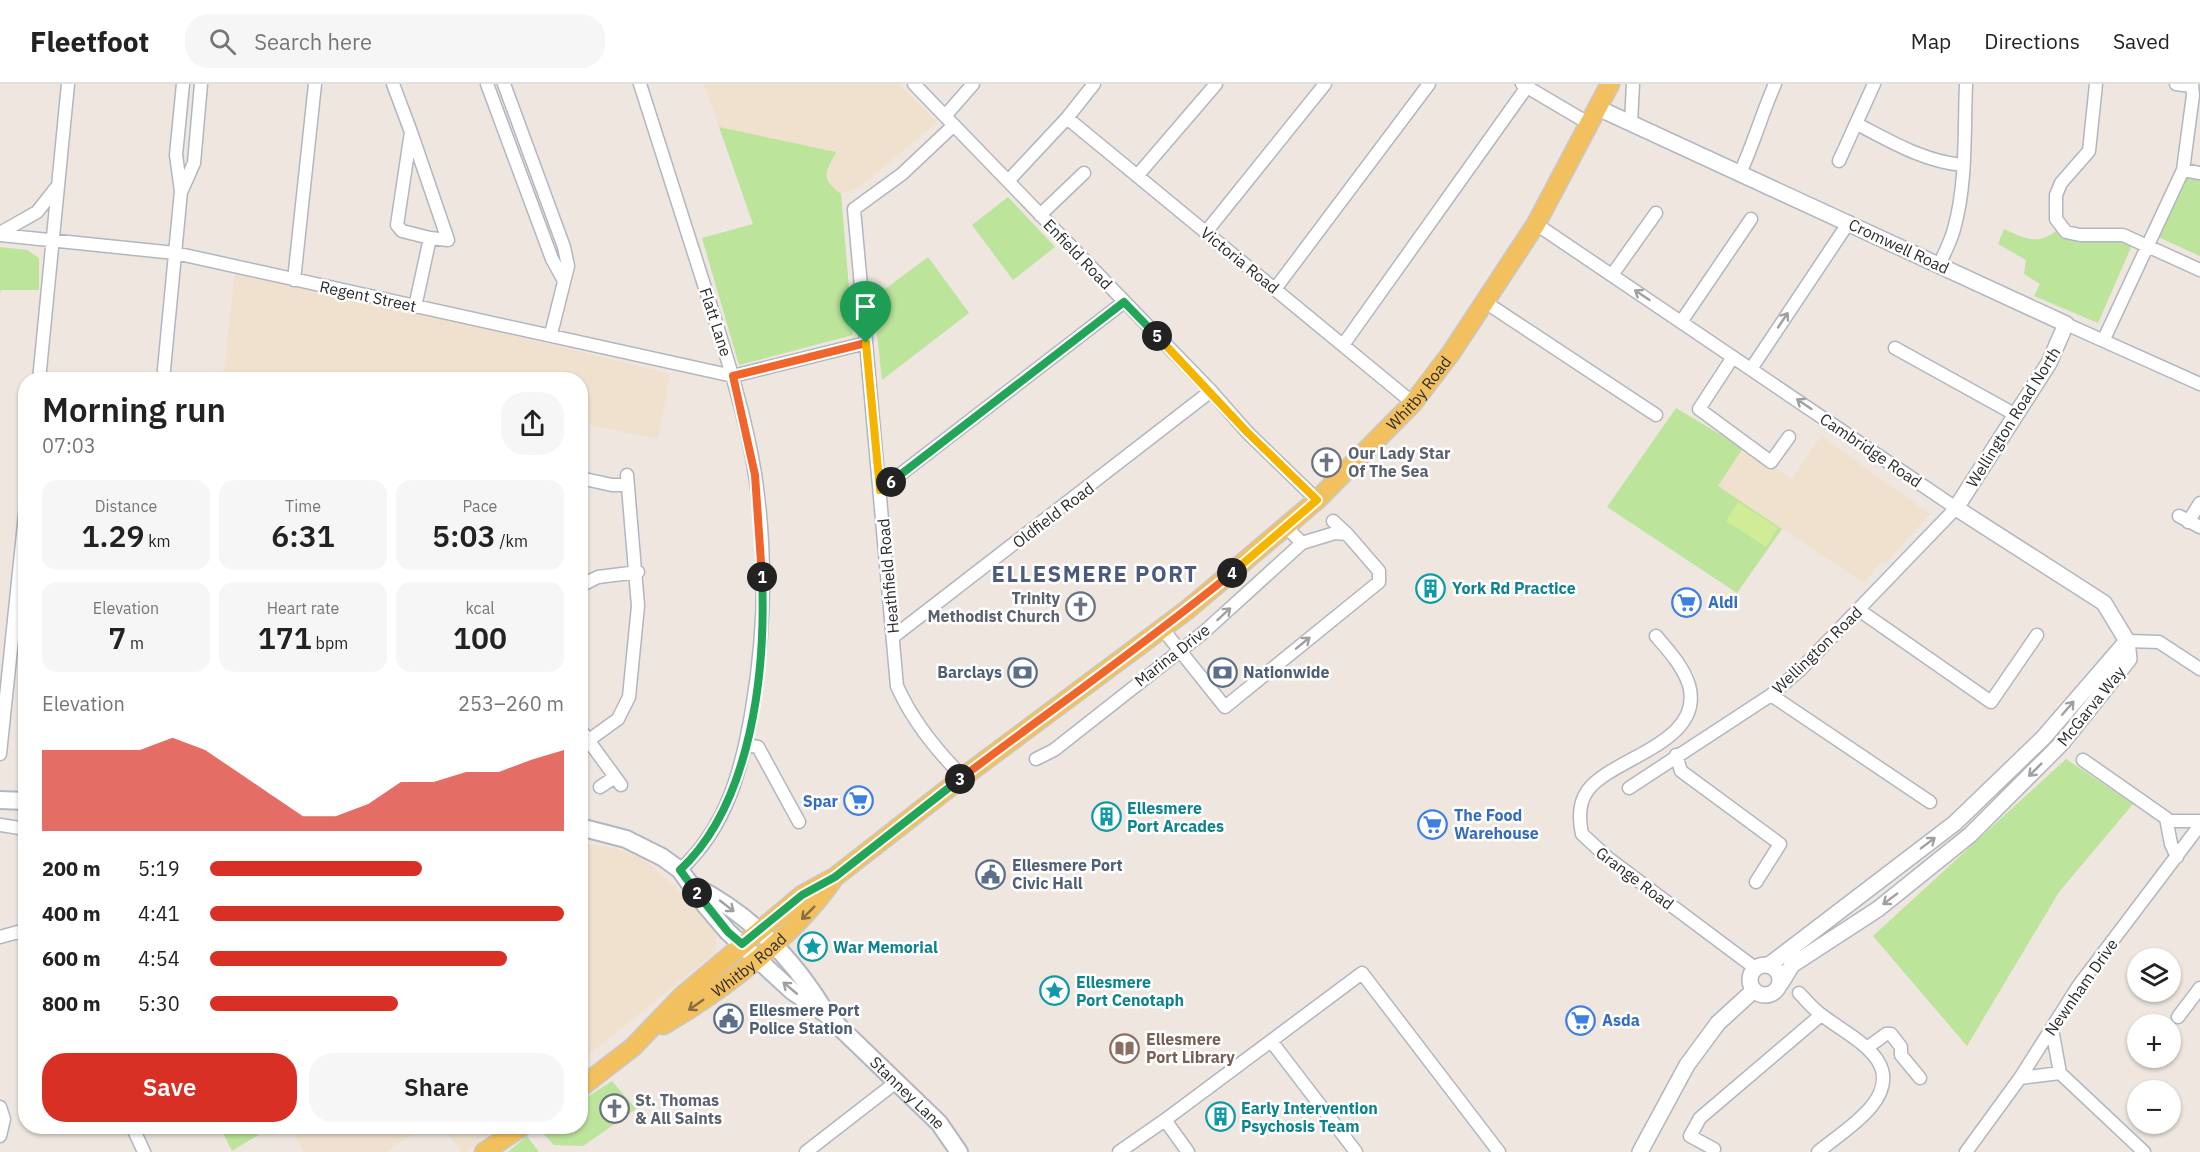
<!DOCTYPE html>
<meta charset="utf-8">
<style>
body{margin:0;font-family:"IBM Plex Sans",sans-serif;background:#f6f6f6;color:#222;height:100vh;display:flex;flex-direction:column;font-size:22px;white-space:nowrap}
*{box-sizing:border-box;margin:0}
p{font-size:20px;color:#767676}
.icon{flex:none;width:33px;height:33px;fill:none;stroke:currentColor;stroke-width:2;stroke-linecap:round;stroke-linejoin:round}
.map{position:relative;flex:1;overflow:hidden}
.details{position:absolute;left:18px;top:288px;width:570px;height:762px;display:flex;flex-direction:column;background:#fff;border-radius:24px;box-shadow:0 2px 4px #0004}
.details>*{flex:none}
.controls{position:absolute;left:2127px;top:864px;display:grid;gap:12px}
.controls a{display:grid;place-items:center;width:54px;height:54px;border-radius:50%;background:#fff;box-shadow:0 2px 4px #0004;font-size:30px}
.pin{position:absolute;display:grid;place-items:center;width:51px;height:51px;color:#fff;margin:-62px -26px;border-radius:50% 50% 50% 0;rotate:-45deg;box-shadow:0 0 6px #0007}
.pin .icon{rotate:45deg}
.km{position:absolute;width:30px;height:30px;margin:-15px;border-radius:50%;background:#222;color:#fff;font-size:16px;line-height:30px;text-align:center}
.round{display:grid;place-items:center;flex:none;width:63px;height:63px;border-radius:24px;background:#f6f6f6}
.overview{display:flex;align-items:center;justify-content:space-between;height:102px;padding:0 24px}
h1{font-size:33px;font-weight:600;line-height:45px}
.figures{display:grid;grid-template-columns:repeat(3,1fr);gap:9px;height:102px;padding:6px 24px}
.figures div{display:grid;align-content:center;border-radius:15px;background:#f6f6f6;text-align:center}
.figures b{font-size:30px;font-weight:600}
.figures small{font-size:16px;font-weight:400}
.figures p{font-size:16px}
.chart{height:168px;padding:12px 24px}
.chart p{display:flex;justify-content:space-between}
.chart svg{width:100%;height:108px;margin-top:6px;fill:#d93025;opacity:.7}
.button{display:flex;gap:12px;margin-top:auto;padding:12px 24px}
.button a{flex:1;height:69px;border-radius:24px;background:#d93025;color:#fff;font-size:24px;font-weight:600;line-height:69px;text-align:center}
.button a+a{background:#f6f6f6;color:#222}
ul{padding:0 24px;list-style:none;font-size:20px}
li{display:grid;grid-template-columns:96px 72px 1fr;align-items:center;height:45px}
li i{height:15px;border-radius:8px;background:#d93025}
header{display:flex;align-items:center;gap:36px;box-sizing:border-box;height:84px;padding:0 30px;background:#fff;border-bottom:2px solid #e0e0e0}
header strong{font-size:28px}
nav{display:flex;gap:33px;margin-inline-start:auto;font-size:21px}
.search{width:420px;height:54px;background:#f6f6f6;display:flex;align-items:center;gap:15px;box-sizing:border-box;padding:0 21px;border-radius:24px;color:#767676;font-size:22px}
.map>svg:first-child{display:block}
</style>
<header>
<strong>Fleetfoot</strong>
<div class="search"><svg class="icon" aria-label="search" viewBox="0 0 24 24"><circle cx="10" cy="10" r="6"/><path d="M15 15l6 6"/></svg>Search here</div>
<nav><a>Map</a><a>Directions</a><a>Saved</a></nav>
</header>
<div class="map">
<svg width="2200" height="1068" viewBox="0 0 2200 1068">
<rect width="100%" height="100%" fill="#eee6df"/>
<path fill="#efe1ce" d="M 704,0 L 899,0 L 937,38 L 860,103 L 841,110 L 827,99 L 825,91 L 835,68 L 719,43 Z
M 235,188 L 504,249 L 670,290 L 658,355 L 581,339 L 580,296 L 223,296 Z
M 1821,352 L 1930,430 L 1886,479 L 1882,477 L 1864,499 L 1717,402 L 1743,364 L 1792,395 Z
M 581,759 L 614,764 L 643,774 L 705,830 L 716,851 L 716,868 L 581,977 Z
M 290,1043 L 423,1043 L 386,1068 L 304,1068 Z
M 442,1043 L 498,1043 L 467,1068 L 462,1068 Z"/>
<path fill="#bce49b" d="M 719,43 L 836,68 C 825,90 820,94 841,110 L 853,251 L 739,281 L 702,154 L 753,140 Z
M 2186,94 L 2200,95 L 2200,172 L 2158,153 Z
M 1008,113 L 1055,163 L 1013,196 L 972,141 Z
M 2004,145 C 2024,154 2037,162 2056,147 C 2080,160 2107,152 2132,161 L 2098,239 L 2034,212 L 2040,200 L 2024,190 L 2026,176 L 1998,160 Z
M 0,163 L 27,166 L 39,174 L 39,206 L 1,206 L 0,210 Z
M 928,173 L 969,229 L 882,296 L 873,214 Z
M 1676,324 L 1743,364 L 1718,402 L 1782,445 L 1737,509 L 1607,423 Z
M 2066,675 L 2133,720 L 2059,808 L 1967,962 L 1873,852 Z
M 612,997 L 636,1025 L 583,1062 L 554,1061 L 538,1044 L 580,1042 L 581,1017 Z
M 220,1043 L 271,1043 L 232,1067 Z
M 527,1052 L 539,1068 L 508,1068 Z"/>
<path fill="#d1ec97" d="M 1738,418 L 1778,444 L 1766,463 L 1726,437 Z"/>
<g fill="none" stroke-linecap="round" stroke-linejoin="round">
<defs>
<path id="minor" d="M 393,0 L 411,48
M 487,0 L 552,175 L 563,195
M 504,0 L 564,163 L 568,182 L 551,250
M 640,0 C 662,69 684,138 706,207 C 725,267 745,328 755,390 C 767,468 765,548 752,625 C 742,685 727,743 680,786
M 914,0 L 1211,307 L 1247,348 L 1317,416
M 1522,0 L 1588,39
M 2096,0 L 2089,67 L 2061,99 L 2056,111 L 2056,135 L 2066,148 L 2080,151 L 2123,151 L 2200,186
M 2176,0 L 2192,2
M 945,32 L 973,0
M 1067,34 L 1413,319
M 1631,39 L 1633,0
M 1857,40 C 1892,58 1923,77 1962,81
M 954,41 L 902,90 L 854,125 L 897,602 C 912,636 937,667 963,693
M 1839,77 L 1874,0
M 2183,86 L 2193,11 L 2192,0
M 1740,89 C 1754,59 1762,29 1775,0
M 1137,92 L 1216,0
M 1008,97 L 1067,34 L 1094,0
M 182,106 L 194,79 L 201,0
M 1040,131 L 1084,89
M 1536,140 L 1956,424 L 1801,585 L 1771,611 L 1629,704
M 1206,148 L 1325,0
M 0,149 L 37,128 L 56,104
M 0,151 L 175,169 L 733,292 L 866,259
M 1940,180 C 1944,169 1951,157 1954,145 C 1967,99 1964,47 1966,0
M 1612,191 L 1656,129
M 294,196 L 315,0
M 1275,205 L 1429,0
M 1485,218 L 1656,331
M 415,223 L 430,154 L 402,147 L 397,141 L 411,48 L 448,156 L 430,154
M 1681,238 L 1751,135
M 2066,240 L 2200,300
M 2104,255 L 2183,86 L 2200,89
M 1343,261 L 1529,0
M 1895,264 L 2016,331
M 1733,273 L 1699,325 L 1771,378 L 1789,353
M 1751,285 L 1849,138
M 39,296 L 68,0
M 163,296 L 181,107 L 176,71 L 183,0
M 580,394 L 612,401 L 628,401
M 880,406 L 1124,218
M 2179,432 L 2200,443
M 1333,437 L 1347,450
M 2188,438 L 2200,419
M 580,502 L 598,493 L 638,488
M 1859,526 L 1991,618 L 2037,551
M 1161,543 L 1225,623 L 1379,498 L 1379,487 L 1347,450 L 1335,449 L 1302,459 L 1287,444
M 1656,552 C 1668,566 1683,582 1689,601 C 1705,659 1613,673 1588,706 C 1578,719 1579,736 1582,750 L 1608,774 L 1755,884
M 893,553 L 1211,307
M 2127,557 L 2159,558 L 2200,585
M 1771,611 L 1930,718
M 580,645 L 621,701
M 589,656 L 618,635 L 629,613 L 638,522 L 627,391
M 746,661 L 758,663 L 799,738
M 0,670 L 26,421
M 1676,671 L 1681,687 L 1780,760 L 1756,798
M 1036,675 L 1054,666 L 1204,548 L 1302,459
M 2083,676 L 2166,734 L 2171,760 L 2177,773
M 600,703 L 615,693
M 2167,737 L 2200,737
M 0,741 L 26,745
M 0,853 L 18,848 L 26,850
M 1799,909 C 1807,917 1814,926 1823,932 C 1852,954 1908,978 1871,1023 C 1857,1040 1835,1054 1818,1068
M 2178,933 L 2200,904
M 2052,945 L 2060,989
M 1271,957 L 1356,1068
M 1868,963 L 1886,950 L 1891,950 L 1901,963 L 1901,971 L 1920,994
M 2020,994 L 2060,989 L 2144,1068
M 0,1023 L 4,1035 L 0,1052
M 1165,1036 L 1188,1068
M 132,1042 L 144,1068
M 1714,1065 L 1690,1052 L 1700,1034 L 1821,931
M 806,1068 L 895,999
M 1119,1068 L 1165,1036 L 1362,889 L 1499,1068
M 1966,1068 L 2020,994 L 2079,901 L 2200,741"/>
<path id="tertiary" d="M 1598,24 L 2066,240 L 2049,279 L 1956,424 L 2104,519 L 2127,557 L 2129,575 L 2062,659 L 1970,751 L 1878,825 L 1792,881 L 1781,899
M1750 896a15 15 0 1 1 30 0a15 15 0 1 1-30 0Z
M 1769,881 L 1955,739 L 2044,653 L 2127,557
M 1640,1068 L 1687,981 L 1718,939 L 1753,907"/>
<g id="secondary">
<path d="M 0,716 L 26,717"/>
<path id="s1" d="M 580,743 L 626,755 L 662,773 L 680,786 L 705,821 L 728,848 L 792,907 L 826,930 L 939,1039 L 959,1068"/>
<path d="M 694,802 C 749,830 791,872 823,924"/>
</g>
<g id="primary">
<path id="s2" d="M 663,941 C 721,908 794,852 832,797"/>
<path id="s3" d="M 580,1004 L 633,963 L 682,912 L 802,811 L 835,793 L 963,693 L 1187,526 L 1317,416 L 1413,319 L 1451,269 L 1536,140 L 1610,0"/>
<path d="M 484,1068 L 523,1042"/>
</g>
</defs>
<use href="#minor" stroke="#b2b6c0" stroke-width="15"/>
<use href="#tertiary" stroke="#b2b6c0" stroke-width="18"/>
<use href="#secondary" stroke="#b2b6c0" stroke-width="20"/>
<use href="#primary" stroke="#c8c8c8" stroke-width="21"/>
<use href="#minor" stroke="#fff" stroke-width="12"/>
<use href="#tertiary" stroke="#fff" stroke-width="15"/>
<use href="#secondary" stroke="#fff" stroke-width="16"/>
<use href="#primary" stroke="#f2c05f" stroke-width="18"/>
</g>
<defs><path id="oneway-shaft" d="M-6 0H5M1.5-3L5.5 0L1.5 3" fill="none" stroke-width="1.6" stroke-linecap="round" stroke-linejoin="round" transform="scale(1.5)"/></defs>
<g stroke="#a0a0a0">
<use href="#oneway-shaft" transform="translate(1642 211) rotate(-146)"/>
<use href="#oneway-shaft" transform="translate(1783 236) rotate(-56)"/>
<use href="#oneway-shaft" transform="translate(1804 320) rotate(-146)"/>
<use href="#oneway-shaft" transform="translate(1224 530) rotate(-42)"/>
<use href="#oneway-shaft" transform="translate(1303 559) rotate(-39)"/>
<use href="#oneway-shaft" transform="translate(2068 624) rotate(-49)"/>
<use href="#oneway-shaft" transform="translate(2035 686) rotate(135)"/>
<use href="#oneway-shaft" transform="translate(1928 759) rotate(-37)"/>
<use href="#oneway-shaft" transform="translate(1890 815) rotate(143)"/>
<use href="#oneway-shaft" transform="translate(727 822) rotate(38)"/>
<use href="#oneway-shaft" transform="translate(790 904) rotate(-140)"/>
</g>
<g stroke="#856f43">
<use href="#oneway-shaft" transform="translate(808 829) rotate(135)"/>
<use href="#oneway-shaft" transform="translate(696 921) rotate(145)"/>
</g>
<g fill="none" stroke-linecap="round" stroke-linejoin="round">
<defs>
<path id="split-1" d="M 762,493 L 755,391 L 733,292 L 866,259"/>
<path id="split-2" d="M 697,809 L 680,786 C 752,719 766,586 762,493"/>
<path id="split-3" d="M 697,809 L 728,848 L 742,860 L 802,811 L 835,793 L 960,695"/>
<path id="split-4" d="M 960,695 C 1051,626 1144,561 1232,489"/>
<path id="split-5" d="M 1157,252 L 1247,348 L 1317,416 L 1232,489"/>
<path id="split-6" d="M 891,398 L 1124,218 L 1157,252"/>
<path id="split-7" d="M 866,259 L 880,406 L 891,398"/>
</defs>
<use href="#split-1" stroke="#fff" stroke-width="12"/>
<use href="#split-2" stroke="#fff" stroke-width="12"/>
<use href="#split-3" stroke="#fff" stroke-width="12"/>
<use href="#split-4" stroke="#fff" stroke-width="12"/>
<use href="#split-5" stroke="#fff" stroke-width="12"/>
<use href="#split-6" stroke="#fff" stroke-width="12"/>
<use href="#split-7" stroke="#fff" stroke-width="12"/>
<use href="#split-1" stroke="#f0652b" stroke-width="8"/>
<use href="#split-2" stroke="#22a559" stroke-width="8"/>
<use href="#split-3" stroke="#22a559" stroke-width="8"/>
<use href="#split-4" stroke="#f0652b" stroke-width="8"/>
<use href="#split-5" stroke="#f5b400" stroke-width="8"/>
<use href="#split-6" stroke="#22a559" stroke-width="8"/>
<use href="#split-7" stroke="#f5b400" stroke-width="8"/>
</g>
<defs>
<symbol id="church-ring" viewBox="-11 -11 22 22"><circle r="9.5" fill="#fff" stroke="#6b7280" stroke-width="1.5"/><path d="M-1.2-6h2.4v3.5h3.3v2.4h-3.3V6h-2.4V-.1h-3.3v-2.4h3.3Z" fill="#6b7280"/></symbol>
<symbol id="building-ring" viewBox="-11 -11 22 22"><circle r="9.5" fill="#fff" stroke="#0f9aa8" stroke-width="1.5"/><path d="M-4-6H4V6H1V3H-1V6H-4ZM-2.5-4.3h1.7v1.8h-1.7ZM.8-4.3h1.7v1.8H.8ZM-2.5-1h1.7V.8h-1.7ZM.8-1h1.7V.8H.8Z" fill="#0f9aa8"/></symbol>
<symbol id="supermarket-ring" viewBox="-11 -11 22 22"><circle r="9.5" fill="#fff" stroke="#3f7fe0" stroke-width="1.5"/><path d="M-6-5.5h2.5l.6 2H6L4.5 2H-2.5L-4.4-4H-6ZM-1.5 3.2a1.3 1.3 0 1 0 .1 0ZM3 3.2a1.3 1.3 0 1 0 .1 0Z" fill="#3f7fe0"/></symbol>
<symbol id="bank-ring" viewBox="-11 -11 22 22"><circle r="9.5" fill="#fff" stroke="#5c6f8a" stroke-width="1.5"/><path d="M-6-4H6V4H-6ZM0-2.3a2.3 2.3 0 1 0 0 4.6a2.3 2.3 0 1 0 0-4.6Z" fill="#5c6f8a"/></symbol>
<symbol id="civic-ring" viewBox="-11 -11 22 22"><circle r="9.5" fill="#fff" stroke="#5c6f8a" stroke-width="1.5"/><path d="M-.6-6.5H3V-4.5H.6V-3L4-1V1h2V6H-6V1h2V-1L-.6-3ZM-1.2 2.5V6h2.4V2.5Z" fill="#5c6f8a"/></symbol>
<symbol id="sight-ring" viewBox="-11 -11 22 22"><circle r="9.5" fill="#fff" stroke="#0f9aa8" stroke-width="1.5"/><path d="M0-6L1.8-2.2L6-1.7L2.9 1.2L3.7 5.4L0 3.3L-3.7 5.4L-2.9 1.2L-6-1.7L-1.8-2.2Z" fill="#0f9aa8"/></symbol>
<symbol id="library-ring" viewBox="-11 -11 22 22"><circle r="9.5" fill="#fff" stroke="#8d6e63" stroke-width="1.5"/><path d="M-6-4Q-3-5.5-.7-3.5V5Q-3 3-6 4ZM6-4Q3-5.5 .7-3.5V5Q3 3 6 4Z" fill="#8d6e63"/></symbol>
</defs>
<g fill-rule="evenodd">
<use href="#church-ring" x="1310" y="362" width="33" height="33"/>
<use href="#building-ring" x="1414" y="488" width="33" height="33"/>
<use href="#supermarket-ring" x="1670" y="502" width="33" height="33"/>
<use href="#church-ring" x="1064" y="506" width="33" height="33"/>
<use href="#bank-ring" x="1006" y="572" width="33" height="33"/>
<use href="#bank-ring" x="1206" y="572" width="33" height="33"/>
<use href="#supermarket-ring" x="842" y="700" width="33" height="33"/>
<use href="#building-ring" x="1090" y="716" width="33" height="33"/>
<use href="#supermarket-ring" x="1416" y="724" width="33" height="33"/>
<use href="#civic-ring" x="974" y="774" width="33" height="33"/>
<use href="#sight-ring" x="796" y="846" width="33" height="33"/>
<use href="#sight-ring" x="1038" y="890" width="33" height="33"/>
<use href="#civic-ring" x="712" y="918" width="33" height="33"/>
<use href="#supermarket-ring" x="1564" y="920" width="33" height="33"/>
<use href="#library-ring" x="1108" y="948" width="33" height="33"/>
<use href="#church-ring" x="598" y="1008" width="33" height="33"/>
<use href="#building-ring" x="1204" y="1016" width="33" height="33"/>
</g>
<g text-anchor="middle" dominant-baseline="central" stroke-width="5" stroke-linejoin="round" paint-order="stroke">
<g font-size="16" fill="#2c2c2c" stroke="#fff">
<text transform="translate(1899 162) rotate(25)">Cromwell Road</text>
<text transform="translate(1078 170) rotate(46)">Enfield Road</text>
<text transform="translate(1240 176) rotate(39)">Victoria Road</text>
<text transform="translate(368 212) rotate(12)">Regent Street</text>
<text transform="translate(716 238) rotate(72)">Flatt Lane</text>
<text stroke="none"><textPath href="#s3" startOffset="1092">Whitby Road</textPath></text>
<text transform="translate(2013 333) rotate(-58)">Wellington Road North</text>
<text transform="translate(1871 366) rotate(34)">Cambridge Road</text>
<text transform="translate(1053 431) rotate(-37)">Oldfield Road</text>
<text transform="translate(888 492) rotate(-95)">Heathfield Road</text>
<text transform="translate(1817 566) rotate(-44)">Wellington Road</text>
<text transform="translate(1172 571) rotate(-38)">Marina Drive</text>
<text transform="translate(2091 622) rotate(-51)">McGarva Way</text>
<text transform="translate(1635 794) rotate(37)">Grange Road</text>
<text stroke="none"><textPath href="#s2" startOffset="105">Whitby Road</textPath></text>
<text transform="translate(2081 903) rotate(-55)">Newnham Drive</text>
<text stroke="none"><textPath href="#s1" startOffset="430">Stanney Lane</textPath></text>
</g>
<g font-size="16" font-weight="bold" fill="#5b616d" stroke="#fff" text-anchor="start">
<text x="1348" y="369">Our Lady Star<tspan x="1348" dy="18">Of The Sea</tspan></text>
<text x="1060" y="514" text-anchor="end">Trinity<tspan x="1060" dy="18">Methodist Church</tspan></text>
<text x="635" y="1016">St. Thomas<tspan x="635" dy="18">&amp; All Saints</tspan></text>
</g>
<g font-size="16" font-weight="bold" fill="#0d838f" stroke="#fff" text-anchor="start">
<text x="1452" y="504">York Rd Practice</text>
<text x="1127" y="724">Ellesmere<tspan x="1127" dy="18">Port Arcades</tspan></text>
<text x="833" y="863">War Memorial</text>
<text x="1076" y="898">Ellesmere<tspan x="1076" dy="18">Port Cenotaph</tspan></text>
<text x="1241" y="1024">Early Intervention<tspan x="1241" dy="18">Psychosis Team</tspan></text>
</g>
<g font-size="16" font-weight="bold" fill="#366cbe" stroke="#fff" text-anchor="start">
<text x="1708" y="518">Aldi</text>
<text x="838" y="717" text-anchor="end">Spar</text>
<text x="1454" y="731">The Food<tspan x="1454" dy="18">Warehouse</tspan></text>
<text x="1602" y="936">Asda</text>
</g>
<g font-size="16" font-weight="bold" fill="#4e5e75" stroke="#fff" text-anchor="start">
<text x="1002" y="588" text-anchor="end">Barclays</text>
<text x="1243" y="588">Nationwide</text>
<text x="1012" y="781">Ellesmere Port<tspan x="1012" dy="18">Civic Hall</tspan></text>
<text x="749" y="926">Ellesmere Port<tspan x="749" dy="18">Police Station</tspan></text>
</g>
<g font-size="16" font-weight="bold" fill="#785e54" stroke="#fff" text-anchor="start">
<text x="1146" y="955">Ellesmere<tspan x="1146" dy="18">Port Library</tspan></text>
</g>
<g font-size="22" font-weight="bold" letter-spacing="1.5" fill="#4c5a7e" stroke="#fff">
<text x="1095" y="489">ELLESMERE PORT</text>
</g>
</g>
</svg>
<div class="controls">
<a><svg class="icon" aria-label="layers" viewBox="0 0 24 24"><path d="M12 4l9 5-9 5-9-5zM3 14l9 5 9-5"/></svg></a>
<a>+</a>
<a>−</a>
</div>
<div class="pin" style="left:866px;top:259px;background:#1e9e55"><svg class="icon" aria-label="arrive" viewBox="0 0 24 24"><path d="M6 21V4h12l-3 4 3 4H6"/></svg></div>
<b class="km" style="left:762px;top:493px">1</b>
<b class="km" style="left:697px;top:809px">2</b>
<b class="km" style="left:960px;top:695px">3</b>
<b class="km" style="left:1232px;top:489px">4</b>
<b class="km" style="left:1157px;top:252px">5</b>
<b class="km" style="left:891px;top:398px">6</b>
<section class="details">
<div class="overview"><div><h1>Morning run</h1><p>07:03</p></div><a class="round"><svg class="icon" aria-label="share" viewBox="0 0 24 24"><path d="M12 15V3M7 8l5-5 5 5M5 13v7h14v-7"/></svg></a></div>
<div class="figures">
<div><p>Distance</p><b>1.29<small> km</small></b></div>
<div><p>Time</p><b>6:31</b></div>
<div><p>Pace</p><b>5:03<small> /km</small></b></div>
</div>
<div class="figures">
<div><p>Elevation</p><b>7<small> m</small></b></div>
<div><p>Heart rate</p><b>171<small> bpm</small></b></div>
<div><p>kcal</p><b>100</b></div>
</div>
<div class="chart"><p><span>Elevation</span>253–260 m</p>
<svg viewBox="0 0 160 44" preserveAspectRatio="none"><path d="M0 44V11L10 11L20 11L30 11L40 6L50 11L60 20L70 29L80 38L90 38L100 33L110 24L120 24L130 20L140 20L150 15L160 11V44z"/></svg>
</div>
<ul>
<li><b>200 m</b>5:19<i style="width:60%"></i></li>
<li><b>400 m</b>4:41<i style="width:100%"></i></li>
<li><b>600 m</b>4:54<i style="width:84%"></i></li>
<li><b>800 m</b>5:30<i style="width:53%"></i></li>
</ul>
<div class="button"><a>Save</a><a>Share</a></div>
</section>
</div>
